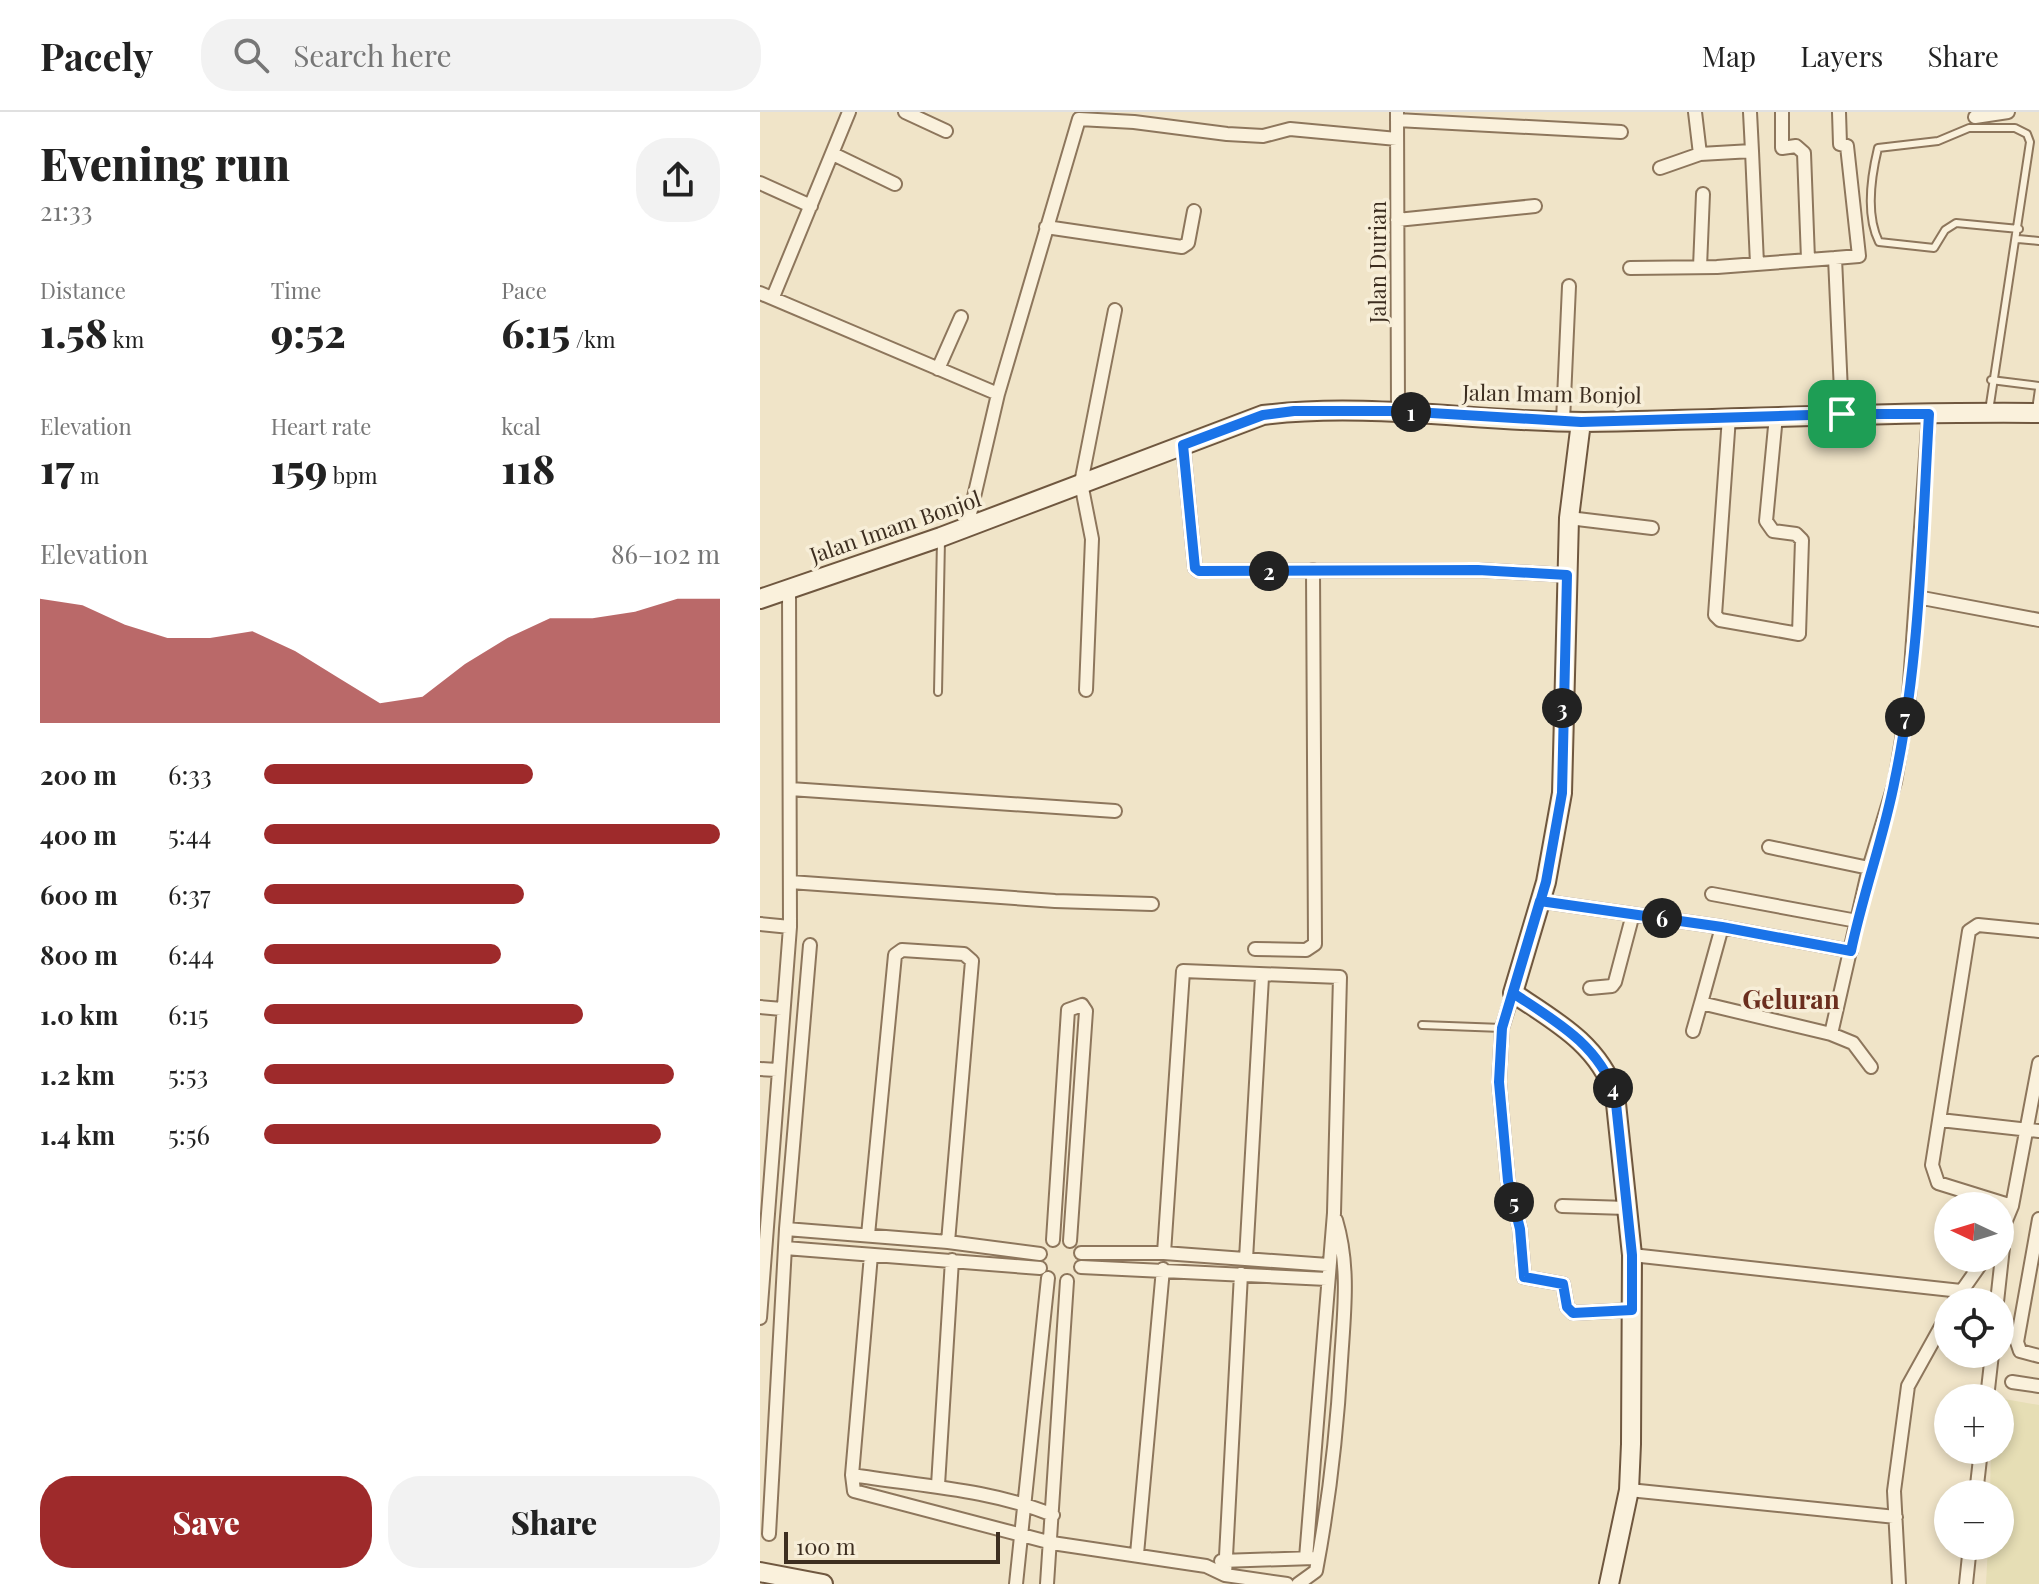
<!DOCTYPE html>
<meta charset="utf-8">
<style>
body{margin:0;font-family:"Playfair Display",serif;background:#f2f2f2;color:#222;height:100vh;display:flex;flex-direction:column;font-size:30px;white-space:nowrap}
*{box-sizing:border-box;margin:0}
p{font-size:26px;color:#767676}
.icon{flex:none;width:44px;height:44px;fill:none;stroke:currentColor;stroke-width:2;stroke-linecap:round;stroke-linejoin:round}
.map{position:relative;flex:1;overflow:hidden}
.details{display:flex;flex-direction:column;background:#fff;width:760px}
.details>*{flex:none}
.needle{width:52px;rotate:274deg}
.tools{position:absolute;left:1174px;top:1080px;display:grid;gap:16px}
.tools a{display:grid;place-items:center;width:80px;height:80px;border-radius:50%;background:#fff;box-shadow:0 4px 12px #0003;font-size:40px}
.scale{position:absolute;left:24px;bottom:20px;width:216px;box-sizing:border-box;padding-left:8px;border:4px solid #3d2e20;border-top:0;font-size:22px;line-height:28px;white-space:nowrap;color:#3d2e20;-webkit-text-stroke:6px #f7eed8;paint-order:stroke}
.pin{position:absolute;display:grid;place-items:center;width:68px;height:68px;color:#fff;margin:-34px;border-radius:16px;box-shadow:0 4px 12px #0006}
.km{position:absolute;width:40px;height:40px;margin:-20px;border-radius:50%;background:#222;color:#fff;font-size:22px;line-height:40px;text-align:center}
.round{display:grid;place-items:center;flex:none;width:84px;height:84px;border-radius:32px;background:#f2f2f2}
.summary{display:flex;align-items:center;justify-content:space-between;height:136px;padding:0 40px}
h1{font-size:44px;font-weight:800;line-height:60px}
.stats{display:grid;grid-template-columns:repeat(3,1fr);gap:12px;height:136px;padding:8px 40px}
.stats div{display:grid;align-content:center}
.stats b{font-size:40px;font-weight:800}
.stats small{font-size:22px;font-weight:400}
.stats p{font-size:22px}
.chart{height:224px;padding:16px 40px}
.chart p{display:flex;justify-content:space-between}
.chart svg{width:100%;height:144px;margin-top:8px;fill:#9e2a2b;opacity:.7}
.cta{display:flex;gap:16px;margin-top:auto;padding:16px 40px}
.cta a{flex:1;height:92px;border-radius:32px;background:#9e2a2b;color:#fff;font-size:32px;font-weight:800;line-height:92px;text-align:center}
.cta a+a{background:#f2f2f2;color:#222}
ul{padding:0 40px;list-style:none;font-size:26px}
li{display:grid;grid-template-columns:128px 96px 1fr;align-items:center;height:60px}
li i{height:20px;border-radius:10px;background:#9e2a2b}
header{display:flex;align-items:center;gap:48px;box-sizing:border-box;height:112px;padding:0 40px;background:#fff;border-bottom:2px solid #e0e0e0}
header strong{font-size:38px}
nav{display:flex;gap:44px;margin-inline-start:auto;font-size:28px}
.search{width:560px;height:72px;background:#f2f2f2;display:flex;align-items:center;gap:20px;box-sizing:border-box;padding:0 28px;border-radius:32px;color:#767676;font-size:30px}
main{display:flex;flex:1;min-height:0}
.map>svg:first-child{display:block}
</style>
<header>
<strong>Pacely</strong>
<div class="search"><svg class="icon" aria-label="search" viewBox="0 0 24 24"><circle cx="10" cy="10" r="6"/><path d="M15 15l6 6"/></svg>Search here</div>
<nav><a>Map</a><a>Layers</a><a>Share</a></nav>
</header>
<main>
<section class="details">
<div class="summary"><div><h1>Evening run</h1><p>21:33</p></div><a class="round"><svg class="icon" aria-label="share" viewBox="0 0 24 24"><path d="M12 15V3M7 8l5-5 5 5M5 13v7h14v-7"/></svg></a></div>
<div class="stats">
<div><p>Distance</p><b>1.58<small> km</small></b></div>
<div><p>Time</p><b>9:52</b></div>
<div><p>Pace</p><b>6:15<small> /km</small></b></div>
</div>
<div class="stats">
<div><p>Elevation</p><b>17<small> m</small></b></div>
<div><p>Heart rate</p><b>159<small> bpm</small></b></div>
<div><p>kcal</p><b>118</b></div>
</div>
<div class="chart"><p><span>Elevation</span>86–102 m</p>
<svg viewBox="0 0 160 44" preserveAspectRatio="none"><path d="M0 44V6L10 8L20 14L30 18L40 18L50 16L60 22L70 30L80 38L90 36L100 26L110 18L120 12L130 12L140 10L150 6L160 6V44z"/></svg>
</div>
<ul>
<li><b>200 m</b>6:33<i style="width:59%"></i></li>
<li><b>400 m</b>5:44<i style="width:100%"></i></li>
<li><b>600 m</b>6:37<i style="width:57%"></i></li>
<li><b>800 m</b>6:44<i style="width:52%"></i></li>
<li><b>1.0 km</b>6:15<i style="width:70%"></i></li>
<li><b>1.2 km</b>5:53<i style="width:90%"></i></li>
<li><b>1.4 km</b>5:56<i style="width:87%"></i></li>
</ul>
<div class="cta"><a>Save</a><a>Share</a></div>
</section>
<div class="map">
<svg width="1279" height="1472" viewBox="0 0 1279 1472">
<rect width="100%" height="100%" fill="#f0e4c8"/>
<path fill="#e6deb5" d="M 1233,1285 L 1279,1293 L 1279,1472 L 1226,1472 L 1228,1434 L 1240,1434 L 1240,1382 L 1230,1382 L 1231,1338 L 1240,1338 L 1240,1286 Z"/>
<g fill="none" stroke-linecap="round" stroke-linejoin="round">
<defs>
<path id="lane" d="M 1258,127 L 1279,129
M 1231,268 L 1279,274
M 1276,298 L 1279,277
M 1229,299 L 1270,30 L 1267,22 L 1255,16 L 1209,16 L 1178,29 L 1118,36 C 1111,65 1106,104 1119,130 L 1174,136 L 1185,118 L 1196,111 L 1259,117
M 178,580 L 181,428
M 662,913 L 742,916"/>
<path id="street" d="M 145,0 L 186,19
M 637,0 L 638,299
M 935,0 L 940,42
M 1022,0 L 1022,36 L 1036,34 L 1044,41 L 1048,147
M 1079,0 L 1080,32 L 1087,34 L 1099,144 L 1075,146 L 1082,302
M 1215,5 L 1248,0
M 637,8 L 861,20
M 992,39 L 997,152
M 73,42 L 135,72
M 900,56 L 940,42 L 992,39 L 990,0
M 0,71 L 51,94
M 637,108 L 775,94
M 286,115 L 422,135 L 428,131 L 434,99
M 940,155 L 943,82
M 870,156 L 957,155 L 1075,146
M 0,181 L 238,282
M 13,185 L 89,0
M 178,257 L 201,205
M 969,305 L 955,503 L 960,508 L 1039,522 L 1042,428 L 1036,422 L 1013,419 L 1006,409 L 1016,304
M 803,309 L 809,174
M 423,333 L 435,456 L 439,459 L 718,458 L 807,463
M 809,406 L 892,416
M 207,415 L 238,282 L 319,7 L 374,10 L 467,22 L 503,24 L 530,17 L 637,27
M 1157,485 L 1279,508
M 326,578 L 332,427 L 321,371 L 355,198
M 30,677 L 355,699
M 1009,735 L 1109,756
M 30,770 L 295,789 L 392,792
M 952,782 L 1097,809
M 780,789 L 962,815 L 1091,839
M 0,812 L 30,815
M 962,815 L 941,891 L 1071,922 L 1093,931 L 1111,955
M 495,837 L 546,838 L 555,832 L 553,458
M 830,876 L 852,874 L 855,870 L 873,802
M 753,881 L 742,916 L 739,970 L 748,1069 L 760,1117 L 764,1165 L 803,1172 L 807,1195 L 813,1201 L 872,1198
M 0,895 L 22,897
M 933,919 L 941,891
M 1071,922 L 1109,756 L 1135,670 L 1149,585 L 1169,302
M 0,957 L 17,958
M 1180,1008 L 1279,1019
M 802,1094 L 867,1096
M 1252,1094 L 1178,1071 L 1172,1053 L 1209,819 L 1218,813 L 1279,819
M 1279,1107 L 1257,1230 L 1260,1239 L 1279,1244
M 26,1117 L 188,1130 L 280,1142
M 108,1123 L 135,843 L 142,838 L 204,842 L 212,849 L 188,1130
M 1240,1123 L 1252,1094 L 1279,951
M 293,1128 L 308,898 L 322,893 L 326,899 L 310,1129
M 25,1136 L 280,1156
M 321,1141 L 404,1141 L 568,1153
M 404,1141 L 423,859 L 580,865 L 574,1101 L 546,1446
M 872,1143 L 1201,1179
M 486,1147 L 502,865
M 321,1155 L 567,1167
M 1194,1190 L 1225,1146
M 1237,1190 L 1245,1117
M 0,1206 L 30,815 L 29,476
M 1252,1270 L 1279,1274
M 1227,1286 L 1232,1242
M 92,1363 L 111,1143
M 178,1373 L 192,1148
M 869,1378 L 1136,1405
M 1216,1382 L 1221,1338
M 293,1403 C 229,1377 160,1374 92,1363 L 94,1379 L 292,1431 L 446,1454 L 465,1463 L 527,1472
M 9,1422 L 26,1117 L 50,833
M 377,1442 L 403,1157
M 461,1449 L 554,1446
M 465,1463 L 481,1162
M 256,1472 L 288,1166
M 287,1472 L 307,1169
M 538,1472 L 556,1459 C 569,1390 577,1319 581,1249 C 584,1201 590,1155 576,1108
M 1139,1472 L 1134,1379 L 1148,1274 L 1188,1202
M 1206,1472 L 1210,1434"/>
<path id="secondary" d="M 821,310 L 809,406 L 802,681 L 786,770 L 753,881 C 795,909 838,932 855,982 L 872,1143 L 871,1332 L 869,1378 L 849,1472
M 0,487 L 181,425 L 503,303 C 610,290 717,310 824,310 C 976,308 1127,299 1279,301
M 0,1460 L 63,1472"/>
</defs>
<use href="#lane" stroke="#8d765c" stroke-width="10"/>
<use href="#street" stroke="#8d765c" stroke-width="16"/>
<use href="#secondary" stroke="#6f573f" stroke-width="22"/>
<use href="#lane" stroke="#faf1dc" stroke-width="6"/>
<use href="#street" stroke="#faf1dc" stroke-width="12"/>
<use href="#secondary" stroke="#faf1dc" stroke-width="18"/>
</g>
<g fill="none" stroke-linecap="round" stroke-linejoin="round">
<defs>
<path id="route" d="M 1082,302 L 821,310 L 638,299 L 534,299 L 503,303 L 423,333 L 435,456 L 439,459 L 718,458 L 807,463 L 802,681 L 786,770 L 753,881 C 795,909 838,932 855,982 L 872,1143 L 872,1198 L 813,1201 L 807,1195 L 803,1172 L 764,1165 L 760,1117 L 748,1069 L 739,970 L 742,916 L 780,789 L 962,815 L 1091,839 C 1103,781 1124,725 1135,667 C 1160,548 1162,423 1169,302 L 1082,302"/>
</defs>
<use href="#route" stroke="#fff" stroke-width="16"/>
<use href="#route" stroke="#1a73e8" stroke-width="10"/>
</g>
<g text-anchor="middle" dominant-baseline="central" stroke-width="7" stroke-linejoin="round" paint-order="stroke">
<g font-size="22" fill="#3d2e20" stroke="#f7eed8">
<text transform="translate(617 150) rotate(-90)">Jalan Durian</text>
<text transform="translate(792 281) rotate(1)">Jalan Imam Bonjol</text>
<text transform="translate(135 414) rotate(-19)">Jalan Imam Bonjol</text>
</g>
<g font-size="26" font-weight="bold" fill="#6b2e1e" stroke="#f7eed8">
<text x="1031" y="886">Geluran</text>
</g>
</g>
</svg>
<div class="tools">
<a><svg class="needle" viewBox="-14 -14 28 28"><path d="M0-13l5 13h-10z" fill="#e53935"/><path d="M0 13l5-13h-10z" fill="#767676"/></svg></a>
<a><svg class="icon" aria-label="locate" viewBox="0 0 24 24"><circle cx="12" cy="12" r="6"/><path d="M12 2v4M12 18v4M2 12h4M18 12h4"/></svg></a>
<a>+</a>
<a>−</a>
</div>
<div class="scale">100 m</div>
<div class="pin" style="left:1082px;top:302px;background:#1e9e55"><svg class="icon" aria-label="arrive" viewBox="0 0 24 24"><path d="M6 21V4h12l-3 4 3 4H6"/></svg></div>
<b class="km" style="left:651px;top:300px">1</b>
<b class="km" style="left:509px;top:459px">2</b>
<b class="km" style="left:802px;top:596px">3</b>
<b class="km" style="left:853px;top:976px">4</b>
<b class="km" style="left:754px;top:1090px">5</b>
<b class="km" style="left:902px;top:806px">6</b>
<b class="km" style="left:1145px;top:605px">7</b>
</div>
</main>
